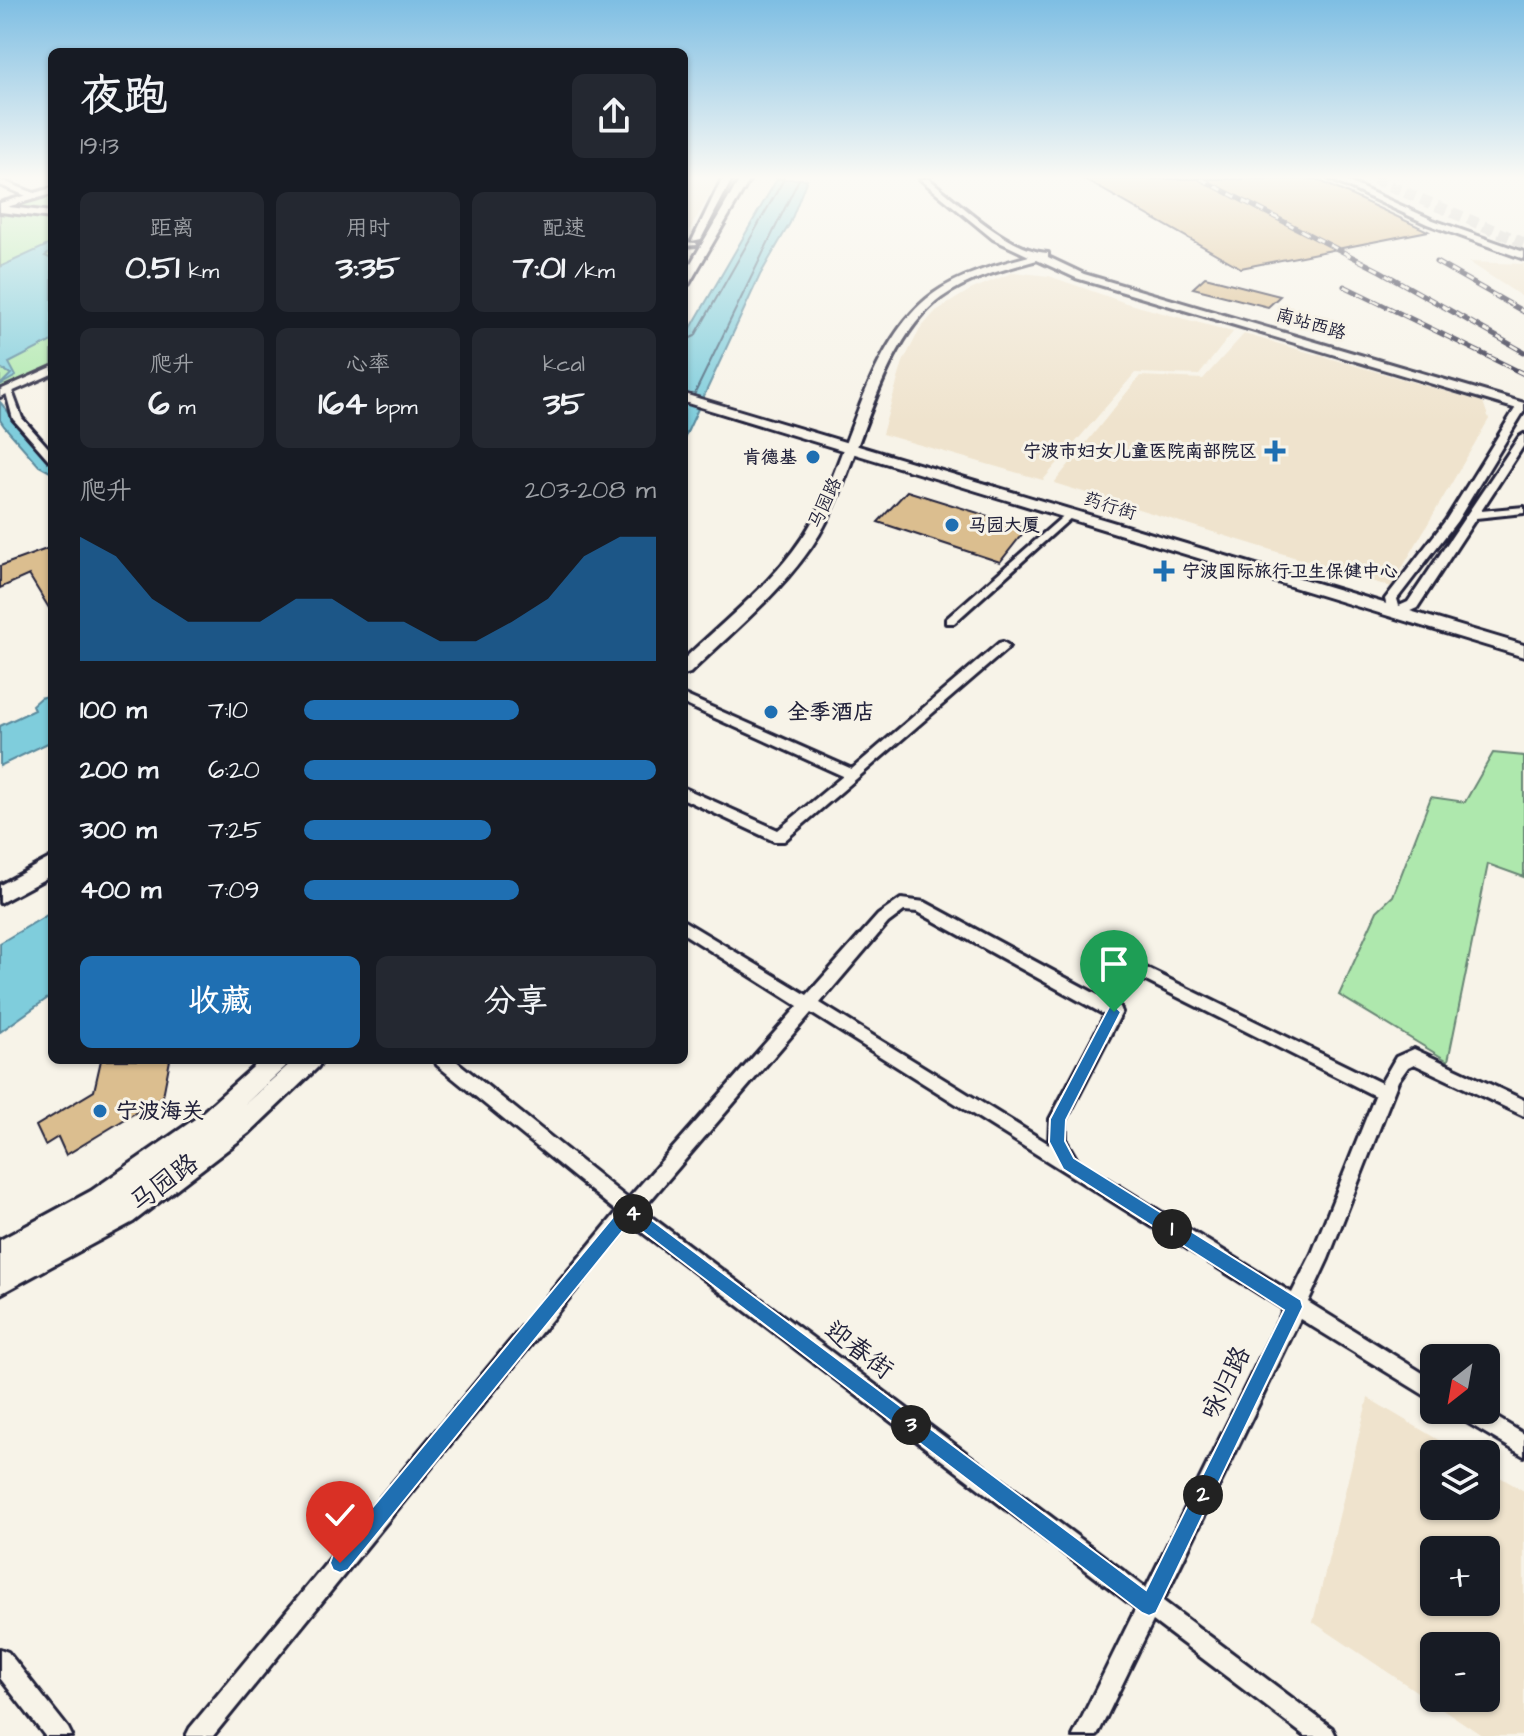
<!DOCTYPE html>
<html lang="zh">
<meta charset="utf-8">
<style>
body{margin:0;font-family:"Architects Daughter","LXGW WenKai TC",sans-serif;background:#242831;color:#f1f3f6;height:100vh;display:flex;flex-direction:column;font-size:30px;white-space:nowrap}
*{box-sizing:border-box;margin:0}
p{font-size:26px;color:#9ea1a6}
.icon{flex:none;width:44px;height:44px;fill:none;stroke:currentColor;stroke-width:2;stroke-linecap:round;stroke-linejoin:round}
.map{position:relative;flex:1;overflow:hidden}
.details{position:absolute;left:48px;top:48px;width:640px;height:1016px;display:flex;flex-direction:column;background:#171b24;border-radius:12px;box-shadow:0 2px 6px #0004}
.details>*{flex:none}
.needle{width:52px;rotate:211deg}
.buttons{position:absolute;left:1420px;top:1344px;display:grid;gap:16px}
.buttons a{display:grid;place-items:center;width:80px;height:80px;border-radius:12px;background:#171b24;box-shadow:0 2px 6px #0004;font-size:40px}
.pin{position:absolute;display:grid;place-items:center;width:68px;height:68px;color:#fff;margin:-82px -34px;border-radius:50% 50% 50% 0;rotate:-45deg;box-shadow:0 0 8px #0007}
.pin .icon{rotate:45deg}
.km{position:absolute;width:40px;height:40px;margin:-20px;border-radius:50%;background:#222;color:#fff;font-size:22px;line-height:40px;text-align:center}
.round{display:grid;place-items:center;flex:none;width:84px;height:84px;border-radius:12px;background:#242831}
.summary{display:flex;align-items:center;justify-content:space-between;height:136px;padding:0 32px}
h1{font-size:44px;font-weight:700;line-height:60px}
.metrics{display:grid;grid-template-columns:repeat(3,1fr);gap:12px;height:136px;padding:8px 32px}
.metrics div{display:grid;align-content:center;border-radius:12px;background:#242831;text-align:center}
.metrics b{font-size:34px;font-weight:700}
.metrics small{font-size:22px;font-weight:400}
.metrics p{font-size:22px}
.chart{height:224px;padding:16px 32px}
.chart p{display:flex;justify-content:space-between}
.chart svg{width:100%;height:144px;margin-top:8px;fill:#1f6fb2;opacity:.7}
.button{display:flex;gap:16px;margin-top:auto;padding:16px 32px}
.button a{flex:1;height:92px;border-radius:12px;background:#1f6fb2;color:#fff;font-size:32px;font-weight:700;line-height:92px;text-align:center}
.button a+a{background:#242831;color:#f1f3f6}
ul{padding:0 32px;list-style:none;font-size:26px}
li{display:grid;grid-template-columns:128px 96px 1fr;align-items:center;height:60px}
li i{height:20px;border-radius:10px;background:#1f6fb2}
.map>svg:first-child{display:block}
</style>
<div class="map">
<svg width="1524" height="1736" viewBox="0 0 1524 1736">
<rect width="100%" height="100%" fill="#f7f3e8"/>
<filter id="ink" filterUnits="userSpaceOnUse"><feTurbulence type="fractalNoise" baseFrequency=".0125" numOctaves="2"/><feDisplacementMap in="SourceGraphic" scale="16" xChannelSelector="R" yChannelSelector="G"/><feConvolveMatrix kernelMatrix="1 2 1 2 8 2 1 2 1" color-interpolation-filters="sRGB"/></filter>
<g filter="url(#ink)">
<path fill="#efe3cd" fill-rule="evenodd" d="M 684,179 L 719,179 L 684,239 Z
M 1469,262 L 1524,264 L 1524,298 Z
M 1014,272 L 1049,276 L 1126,303 L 1233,332 L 1199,375 L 1135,373 L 1043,480 L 882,434 L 903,362 L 920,329 L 936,311 L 970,290 Z
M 1244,334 L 1483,402 L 1489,419 L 1391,587 L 1054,483 L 1140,376 L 1203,379 Z
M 1368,1398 L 1462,1454 L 1434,1454 L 1434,1506 L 1486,1506 L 1486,1469 L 1524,1491 L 1524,1736 L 1483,1736 L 1313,1622 ZM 1486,1550 L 1486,1602 L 1434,1602 L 1434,1550 ZM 1486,1646 L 1486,1698 L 1434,1698 L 1434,1646 Z"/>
<path fill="#aee8ad" stroke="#688574" stroke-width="2" d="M 52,195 L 52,367 L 0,390 L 0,210 Z
M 1493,753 L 1524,756 L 1524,877 L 1488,864 L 1448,1061 L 1339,995 L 1377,911 L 1393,896 L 1431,797 L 1465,802 Z"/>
<path fill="#7fcddc" stroke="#5a899c" stroke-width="2" d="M 777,179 L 807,179 L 790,223 L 760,275 L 684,439 L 684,340 Z
M 52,243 L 52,251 L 45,256 L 52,259 L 52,341 L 9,363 L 16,376 L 0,385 L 11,374 L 0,368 L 0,267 Z
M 0,402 L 52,464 L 52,473 L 39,466 L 4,426 L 0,420 Z
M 52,695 L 52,741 L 0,766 L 0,726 L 34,710 L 32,705 L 40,698 Z
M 52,912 L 52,995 L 0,1032 L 0,943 Z"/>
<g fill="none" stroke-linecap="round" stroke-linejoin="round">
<path stroke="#47667b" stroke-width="2" d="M 684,341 L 695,336 L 784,179
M 694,395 L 799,179"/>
</g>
<path fill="#dbbe8f" stroke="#22223b" stroke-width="2" d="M 1084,179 L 1316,179 L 1428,231 L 1241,268 Z
M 1205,277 L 1280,296 L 1268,307 L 1193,288 Z
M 907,491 L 1027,528 L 1000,562 L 878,522 Z
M 52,547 L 52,613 L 29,575 L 0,588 L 0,566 Z
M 101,1060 L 170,1060 L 163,1096 L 66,1155 L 58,1137 L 45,1145 L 36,1126 L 94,1091 Z"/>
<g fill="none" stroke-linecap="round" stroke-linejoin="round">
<path stroke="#ccc9c5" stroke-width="11" stroke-dasharray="11 6" stroke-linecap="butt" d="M 1374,179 L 1524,243"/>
<defs>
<path id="minor" d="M 5,389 L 12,391 L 22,418 L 52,452 L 52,461 L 49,460 L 13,419 Z
M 1069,511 L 1074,514 L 1073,516 L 954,623 L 946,623 L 946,619 Z
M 1003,642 L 1009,646 L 1007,649 L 784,841 L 774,841 L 684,799 L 684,788 L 778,830 L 843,776 L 684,704 L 684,695 L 852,769 L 999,643 Z
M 901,899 L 925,902 L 1120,1007 L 1122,1012 L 1066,1120 L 1066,1141 L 1077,1160 L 1292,1293 L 1312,1253 L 1375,1096 L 1134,975 L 1131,971 L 1134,967 L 1139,965 L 1144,967 L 1381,1083 L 1396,1057 L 1414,1049 L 1524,1100 L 1524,1116 L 1414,1064 L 1408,1067 L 1398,1081 L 1328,1259 L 1308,1302 L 1434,1380 L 1434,1401 L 1300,1319 L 1163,1601 L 1332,1728 L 1336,1736 L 1305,1736 L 1153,1621 L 1097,1736 L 1073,1736 L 1136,1608 L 630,1223 L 213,1736 L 186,1736 L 190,1728 L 617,1212 L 437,1065 L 435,1060 L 455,1060 L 628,1199 L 798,1006 L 684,934 L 684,921 L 807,995 L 878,915 ZM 904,911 L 918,912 L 1105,1015 L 1050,1119 L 1049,1144 L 820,1003 L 888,923 ZM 811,1013 L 1284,1309 L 1146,1588 L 642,1210 Z
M 1455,1410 L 1484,1410 L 1524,1434 L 1524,1456 L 1458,1417 Z
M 0,1649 L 8,1652 L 68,1728 L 72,1736 L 45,1736 L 0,1678 Z"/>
<path id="tertiary" d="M 0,180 L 37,194 L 38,196 L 31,198 L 0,185 Z
M 684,242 L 696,243 L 697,245 L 684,246 Z
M 52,367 L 52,374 L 0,397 L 0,390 Z
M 1524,403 L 1524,411 L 1457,521 L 1397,599 L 1399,606 L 1408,602 L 1519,437 L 1524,434 L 1524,445 L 1481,511 L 1524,507 L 1524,513 L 1476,518 L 1417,608 L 1399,616 L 1389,616 L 1385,599 L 1446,520 L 1518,404 Z"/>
<path id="secondary" d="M 722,179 L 732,179 L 701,239 L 692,241 Z
M 740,179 L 750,179 L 689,284 L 684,287 L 684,275 Z
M 920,179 L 929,179 C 960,203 1008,251 1048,253 L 1048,257 L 1084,274 L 1524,403 L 1524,411 L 1076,278 L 1037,260 C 1005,269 969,278 941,298 C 877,345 860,467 819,535 C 787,588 734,630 690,673 L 684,675 L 684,659 C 728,617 782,576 812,522 C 850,453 867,342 933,294 C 961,274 997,265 1029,256 L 993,239 Z
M 1330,179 L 1342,179 L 1433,220 L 1524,252 L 1524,259 L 1427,224 Z
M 52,188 L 52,194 L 0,209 L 0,203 Z
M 52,857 L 52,875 L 0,903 L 0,885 Z
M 261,1060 L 289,1060 L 285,1067 L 244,1105 L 294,1060 L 322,1060 L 318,1067 L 249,1133 L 133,1222 L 0,1294 L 0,1240 L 91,1191 L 195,1119 Z"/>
<path id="primary" d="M 0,206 L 52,212 L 52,218 L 0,212 Z
M 684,394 L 1524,645 L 1524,657 L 684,402 Z"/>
</defs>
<use href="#minor" stroke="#22223b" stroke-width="6"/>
<use href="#tertiary" stroke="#22223b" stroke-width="6"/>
<use href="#secondary" stroke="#22223b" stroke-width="6"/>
<use href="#primary" stroke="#22223b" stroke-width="6"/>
<use href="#minor" fill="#f7f3e8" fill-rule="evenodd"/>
<use href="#tertiary" fill="#f7f3e8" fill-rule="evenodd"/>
<use href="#secondary" fill="#f7f3e8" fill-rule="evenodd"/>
<use href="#primary" fill="#f7f3e8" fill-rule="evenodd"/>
<defs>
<path id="rail" d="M 1201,179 L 1380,271 L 1524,352
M 1436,262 L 1524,312
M 1344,286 L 1524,374"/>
</defs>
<use href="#rail" stroke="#22223b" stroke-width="5"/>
<use href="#rail" stroke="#f7f3e8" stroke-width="3" stroke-dasharray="8" stroke-linecap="butt"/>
</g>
</g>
<linearGradient id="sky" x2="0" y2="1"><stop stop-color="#7ebee3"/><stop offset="0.42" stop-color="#fbfaf5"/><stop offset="1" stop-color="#fbfaf5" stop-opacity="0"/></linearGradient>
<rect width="1524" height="422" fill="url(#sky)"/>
<path fill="#1f6fb2" stroke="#fff" stroke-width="2" d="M 1114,1005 L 1121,1012 L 1066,1120 L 1065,1141 L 1074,1158 L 1301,1300 L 1303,1307 L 1156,1613 L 1149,1616 L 1142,1613 L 630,1222 L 348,1570 L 340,1573 L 333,1570 L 330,1563 L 333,1555 L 623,1205 L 629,1203 L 1146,1590 L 1284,1310 L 1063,1169 L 1049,1142 L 1050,1119 L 1109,1007 Z"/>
<g fill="#1f6fb2" stroke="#f7f3e8" stroke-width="3">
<path d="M1271 439h8v8h8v8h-8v8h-8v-8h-8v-8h8z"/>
<circle cx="813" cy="457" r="8"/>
<circle cx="952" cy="525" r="8"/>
<path d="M1160 559h8v8h8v8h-8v8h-8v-8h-8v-8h8z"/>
<circle cx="771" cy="712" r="8"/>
<circle cx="100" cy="1111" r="8"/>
</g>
<g text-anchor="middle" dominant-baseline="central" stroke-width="6" stroke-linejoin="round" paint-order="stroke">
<g font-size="18" fill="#22223b" stroke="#f7f3e8">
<text transform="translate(1311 324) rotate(16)">南站西路</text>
<text transform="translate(825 503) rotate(-65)">马园路</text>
<text transform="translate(1110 506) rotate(17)">药行街</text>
</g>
<g font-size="18" font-weight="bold" fill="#22223b" stroke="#f7f3e8" text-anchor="end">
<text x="1257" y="451">宁波市妇女儿童医院南部院区</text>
<text x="797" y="457">肯德基</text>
<text x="968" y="525" text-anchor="start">马园大厦</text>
<text x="1182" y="571" text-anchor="start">宁波国际旅行卫生保健中心</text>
</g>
<g font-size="22" font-weight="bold" fill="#22223b" stroke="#f7f3e8" text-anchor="start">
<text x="787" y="712">全季酒店</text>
<text x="116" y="1111">宁波海关</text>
</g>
<g font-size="26" fill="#22223b" stroke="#f7f3e8">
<text transform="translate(164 1183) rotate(-37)">马园路</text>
<text transform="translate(859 1350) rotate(37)">迎春街</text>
<text transform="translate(1226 1383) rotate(-64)">咏归路</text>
</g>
</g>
</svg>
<div class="buttons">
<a><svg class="needle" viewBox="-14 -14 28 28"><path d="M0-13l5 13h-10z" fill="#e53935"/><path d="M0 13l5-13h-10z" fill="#9ea1a6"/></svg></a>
<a><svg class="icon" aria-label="layers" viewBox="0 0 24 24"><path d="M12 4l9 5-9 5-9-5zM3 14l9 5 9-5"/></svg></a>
<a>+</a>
<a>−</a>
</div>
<div class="pin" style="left:1114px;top:1012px;background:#1e9e55"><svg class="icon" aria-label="arrive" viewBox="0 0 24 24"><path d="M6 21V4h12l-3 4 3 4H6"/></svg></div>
<div class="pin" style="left:340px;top:1563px;background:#d93025"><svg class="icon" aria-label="check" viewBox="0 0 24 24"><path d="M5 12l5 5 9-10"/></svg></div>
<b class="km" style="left:1172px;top:1229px">1</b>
<b class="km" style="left:1203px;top:1495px">2</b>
<b class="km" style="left:911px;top:1425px">3</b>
<b class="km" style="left:633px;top:1214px">4</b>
<section class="details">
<div class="summary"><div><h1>夜跑</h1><p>19:13</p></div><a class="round"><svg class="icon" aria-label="share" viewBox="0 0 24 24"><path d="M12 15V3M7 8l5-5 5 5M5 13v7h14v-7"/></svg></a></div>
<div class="metrics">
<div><p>距离</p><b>0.51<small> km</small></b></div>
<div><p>用时</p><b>3:35</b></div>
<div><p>配速</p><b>7:01<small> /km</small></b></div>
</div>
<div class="metrics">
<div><p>爬升</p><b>6<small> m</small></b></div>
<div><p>心率</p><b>164<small> bpm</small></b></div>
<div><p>kcal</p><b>35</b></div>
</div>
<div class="chart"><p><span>爬升</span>203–208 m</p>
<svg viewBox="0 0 160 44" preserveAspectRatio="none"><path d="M0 44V6L10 12L20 25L30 32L40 32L50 32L60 25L70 25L80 32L90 32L100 38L110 38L120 32L130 25L140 12L150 6L160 6V44z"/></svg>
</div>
<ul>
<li><b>100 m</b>7:10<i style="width:61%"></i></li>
<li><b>200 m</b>6:20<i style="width:100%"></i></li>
<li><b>300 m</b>7:25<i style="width:53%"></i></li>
<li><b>400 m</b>7:09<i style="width:61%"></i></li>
</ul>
<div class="button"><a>收藏</a><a>分享</a></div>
</section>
</div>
